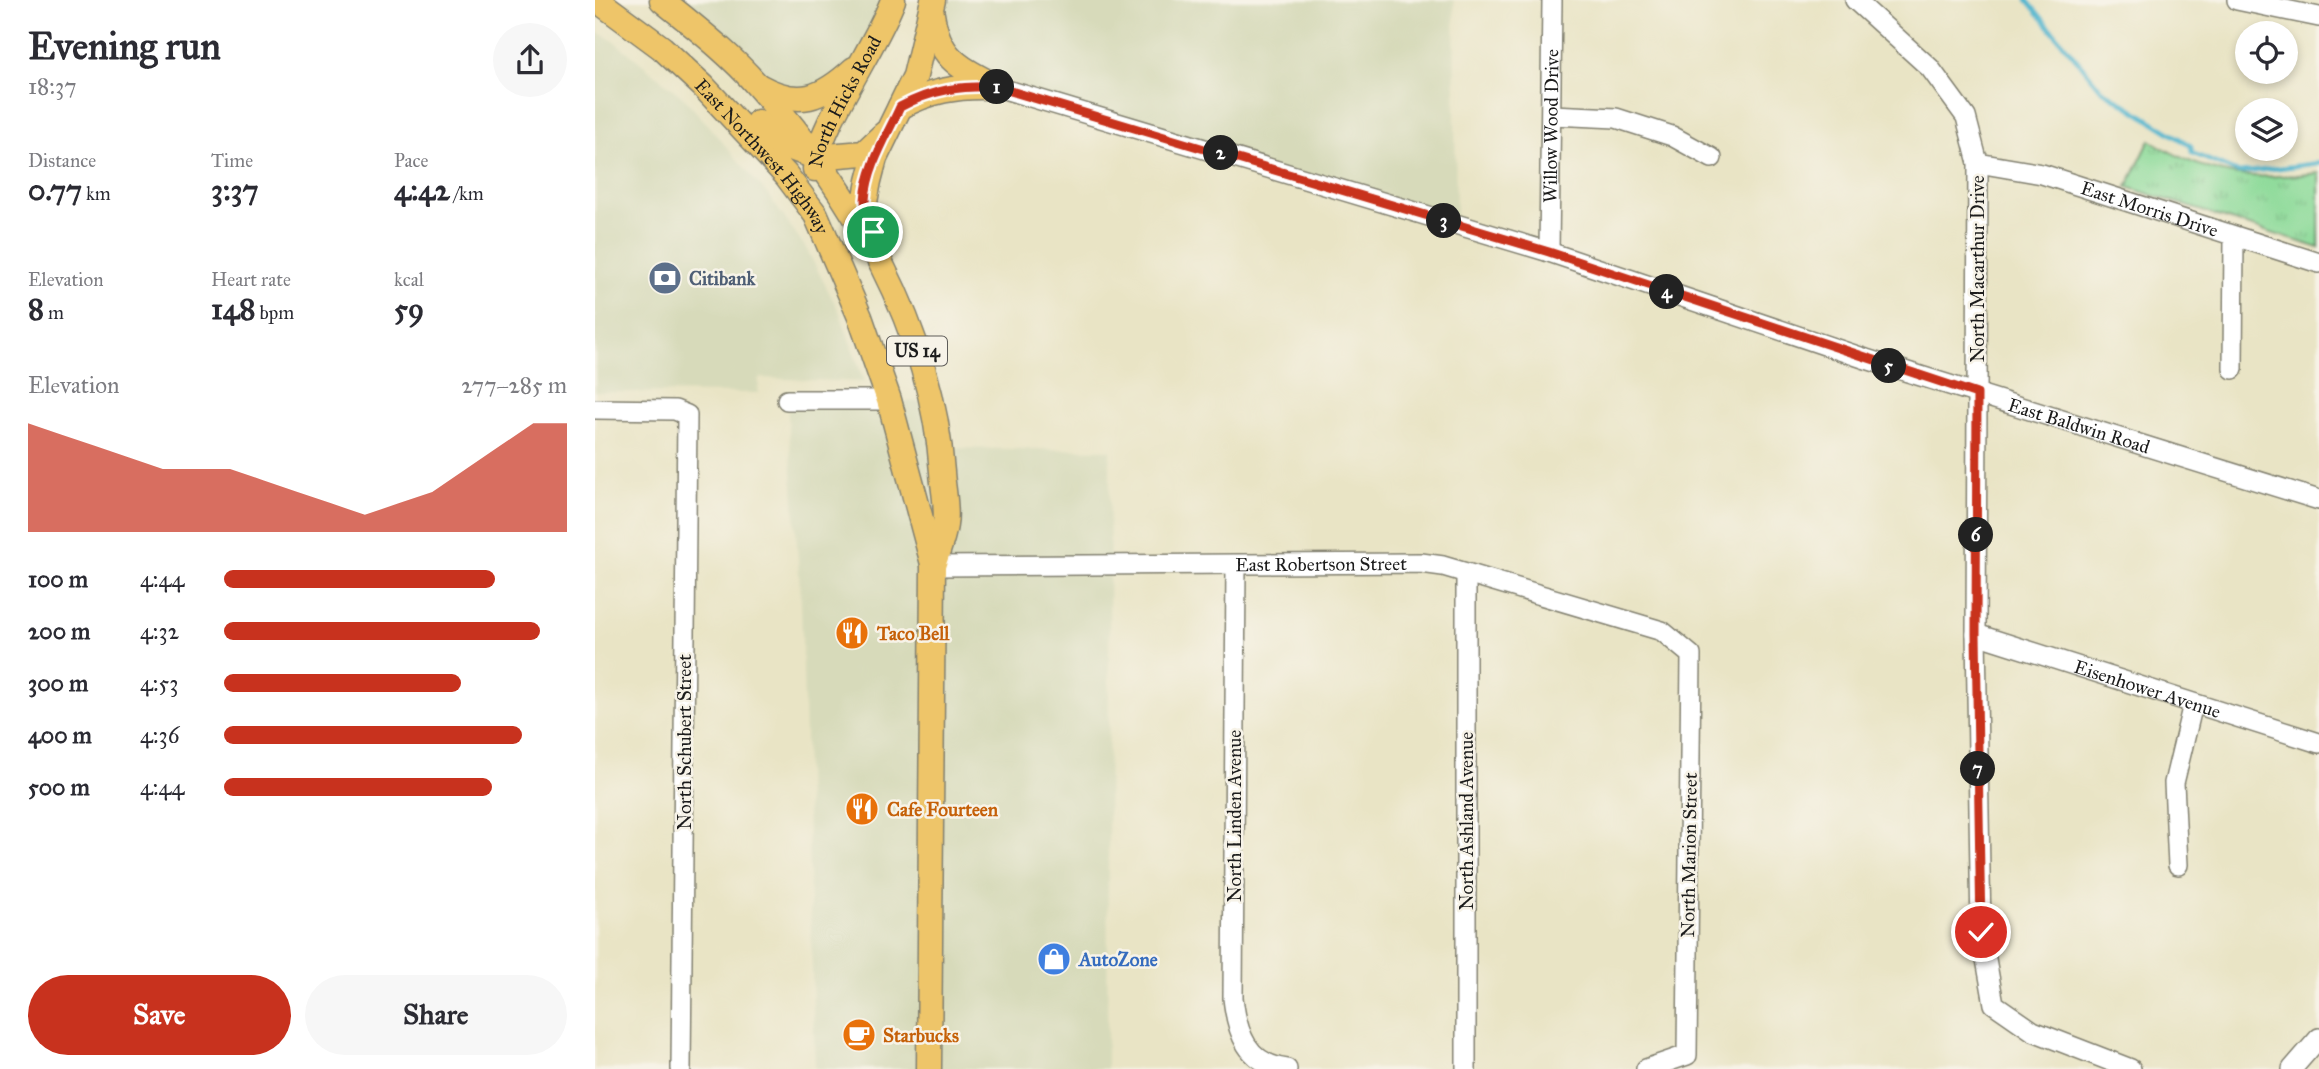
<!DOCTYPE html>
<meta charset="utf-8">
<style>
body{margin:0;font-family:"IM FELL Great Primer",serif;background:#f7f7f7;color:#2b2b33;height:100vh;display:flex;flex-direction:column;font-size:26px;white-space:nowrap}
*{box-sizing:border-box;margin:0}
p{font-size:23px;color:#7c7c81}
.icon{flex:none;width:38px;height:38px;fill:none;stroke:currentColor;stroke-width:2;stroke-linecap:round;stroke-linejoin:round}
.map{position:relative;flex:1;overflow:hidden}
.details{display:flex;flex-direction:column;background:#fff;width:595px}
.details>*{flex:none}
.fabs{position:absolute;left:1640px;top:21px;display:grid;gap:14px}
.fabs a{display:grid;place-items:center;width:63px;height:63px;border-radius:50%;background:#fff;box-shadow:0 4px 10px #0003;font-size:35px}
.pin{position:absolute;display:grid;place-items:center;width:60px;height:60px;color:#fff;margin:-30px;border:4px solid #fff;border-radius:50%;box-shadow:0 2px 7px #0007}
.km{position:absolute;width:35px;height:35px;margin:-18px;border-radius:50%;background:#222;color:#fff;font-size:19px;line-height:35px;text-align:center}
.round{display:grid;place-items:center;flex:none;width:74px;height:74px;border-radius:37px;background:#f7f7f7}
.summary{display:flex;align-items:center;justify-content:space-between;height:119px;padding:0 28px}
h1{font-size:38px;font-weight:800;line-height:52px}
.stats{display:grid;grid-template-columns:repeat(3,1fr);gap:10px;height:119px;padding:7px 28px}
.stats div{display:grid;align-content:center}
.stats b{font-size:30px;font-weight:800}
.stats small{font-size:19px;font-weight:400}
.stats p{font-size:19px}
.chart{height:196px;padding:14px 28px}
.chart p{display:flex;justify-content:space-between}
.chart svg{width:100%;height:126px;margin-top:7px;fill:#c8321e;opacity:.7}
.cta{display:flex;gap:14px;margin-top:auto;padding:14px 28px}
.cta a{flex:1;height:80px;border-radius:42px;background:#c8321e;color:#fff;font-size:28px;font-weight:800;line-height:80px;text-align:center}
.cta a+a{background:#f7f7f7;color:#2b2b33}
ul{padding:0 28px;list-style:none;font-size:23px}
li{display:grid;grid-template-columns:112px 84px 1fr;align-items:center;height:52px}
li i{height:18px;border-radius:9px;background:#c8321e}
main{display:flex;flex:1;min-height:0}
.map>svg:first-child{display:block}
</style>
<main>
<section class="details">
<div class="summary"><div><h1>Evening run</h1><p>18:37</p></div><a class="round"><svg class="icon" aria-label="share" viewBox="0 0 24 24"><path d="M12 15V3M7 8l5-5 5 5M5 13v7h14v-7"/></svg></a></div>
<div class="stats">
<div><p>Distance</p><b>0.77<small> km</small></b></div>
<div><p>Time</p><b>3:37</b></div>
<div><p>Pace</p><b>4:42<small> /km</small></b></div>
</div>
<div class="stats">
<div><p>Elevation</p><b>8<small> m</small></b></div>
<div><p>Heart rate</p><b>148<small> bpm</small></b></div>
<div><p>kcal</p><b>59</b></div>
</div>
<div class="chart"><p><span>Elevation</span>277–285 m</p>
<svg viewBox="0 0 160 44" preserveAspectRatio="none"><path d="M0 44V6L10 10L20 14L30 18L40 22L50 22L60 22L70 26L80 30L90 34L100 38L110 34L120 30L130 22L140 14L150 6L160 6V44z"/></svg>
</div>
<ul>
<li><b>100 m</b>4:44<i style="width:79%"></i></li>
<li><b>200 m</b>4:32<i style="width:92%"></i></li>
<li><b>300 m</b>4:53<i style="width:69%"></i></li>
<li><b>400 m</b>4:36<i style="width:87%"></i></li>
<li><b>500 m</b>4:44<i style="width:78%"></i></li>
</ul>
<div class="cta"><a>Save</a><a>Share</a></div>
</section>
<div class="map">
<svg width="1724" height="1069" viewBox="0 0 1724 1069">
<defs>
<pattern id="park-tufts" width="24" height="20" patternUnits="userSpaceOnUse" patternTransform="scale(1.75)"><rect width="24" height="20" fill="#8bda98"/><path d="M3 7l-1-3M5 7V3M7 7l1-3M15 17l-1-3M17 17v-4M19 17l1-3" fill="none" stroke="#77ba82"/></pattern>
</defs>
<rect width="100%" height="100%" fill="#f7f3e8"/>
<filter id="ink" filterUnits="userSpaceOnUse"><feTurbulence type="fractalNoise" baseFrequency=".0143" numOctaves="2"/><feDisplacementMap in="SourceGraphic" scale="14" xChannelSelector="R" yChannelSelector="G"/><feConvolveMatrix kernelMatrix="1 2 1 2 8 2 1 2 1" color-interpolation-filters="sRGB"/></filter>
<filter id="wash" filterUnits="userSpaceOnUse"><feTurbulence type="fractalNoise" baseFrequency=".00686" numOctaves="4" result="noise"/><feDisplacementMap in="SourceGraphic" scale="28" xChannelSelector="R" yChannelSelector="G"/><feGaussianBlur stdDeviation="1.57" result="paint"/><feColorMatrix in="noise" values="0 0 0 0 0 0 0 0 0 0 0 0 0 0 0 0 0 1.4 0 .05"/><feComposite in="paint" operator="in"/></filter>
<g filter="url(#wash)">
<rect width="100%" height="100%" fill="#e9e4c5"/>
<path fill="#d7daba" d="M 67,0 L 298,0 L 246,81 L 186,98 Z
M 338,0 L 859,0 L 861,225 L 488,111 L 352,57 Z
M 0,31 L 19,41 L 90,99 L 173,195 L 211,248 L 245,313 L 269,382 L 164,378 L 163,393 L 0,392 Z
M 192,400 L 336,402 L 346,448 L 515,450 L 512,1069 L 220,1069 L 206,602 Z"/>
<path fill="url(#park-tufts)" stroke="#547b5a" stroke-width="2" d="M 1555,140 C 1615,178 1654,181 1724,173 L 1724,248 L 1532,187 Z"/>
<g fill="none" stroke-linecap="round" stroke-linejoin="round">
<path stroke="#4fb5ce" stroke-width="4.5" d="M 1432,0 L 1506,89 L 1596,146 L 1597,153 L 1644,173 L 1724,163"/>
</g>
</g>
<g filter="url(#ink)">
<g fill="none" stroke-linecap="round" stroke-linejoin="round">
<defs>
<g id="minor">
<path d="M 1260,0 L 1335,68 L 1371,117 L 1383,163 L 1381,634 L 1386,931 L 1399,1004 L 1438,1031 L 1536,1069"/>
<path d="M 1642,0 L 1724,17"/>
<path id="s1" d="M 402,87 L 954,252 L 1271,359 L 1724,500"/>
<path d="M 957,115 L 1021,118 L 1077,136 L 1117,158"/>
<path id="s2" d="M 1383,163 L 1447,174 L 1724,263"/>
<path id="s3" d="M 954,252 L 957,0"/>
<path d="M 1638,369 L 1639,237"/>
<path d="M 192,400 L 294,400"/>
<path d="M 0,409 L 80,410 L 92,415 L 86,1069"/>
<path d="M 641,565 L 638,998 C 642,1033 652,1064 692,1069"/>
<path id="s4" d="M 338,566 L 826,563 L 848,566 L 1067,631 L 1096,655 L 1092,1055 L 1051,1069"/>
<path id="s5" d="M 1381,634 L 1724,743"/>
<path d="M 1583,865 L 1579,783 L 1598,704"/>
<path d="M 871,1069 L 871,573"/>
<path d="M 1697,1069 L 1724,1038"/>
</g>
<g id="major">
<path id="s6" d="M 2,0 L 67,48 L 108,86 L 191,175 L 221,215 L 265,317 L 294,400 L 338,564"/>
<path d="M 67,0 C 100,27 134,53 162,85 C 257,191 337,328 347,472 C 348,489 353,509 350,525 C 348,539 342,553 338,566 L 334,1069"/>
<path d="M 337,14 C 344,59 364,67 402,87"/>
<path d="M 164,86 C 204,108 226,99 259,69"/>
<path d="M 305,107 C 335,91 361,86 395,87"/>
<path d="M 163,122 L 182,143 L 220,157 L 269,153 L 289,134"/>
<path id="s7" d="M 220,169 C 220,132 283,43 298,0"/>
<path d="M 280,238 L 270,202 L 274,181 L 280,158 L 320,76 L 338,0"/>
</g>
</defs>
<use href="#minor" stroke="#828070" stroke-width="22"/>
<use href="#major" stroke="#828070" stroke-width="27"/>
<use href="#minor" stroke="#fff" stroke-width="19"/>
<use href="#major" stroke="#eec569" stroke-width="24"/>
</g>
</g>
<g fill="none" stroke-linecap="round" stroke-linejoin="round" filter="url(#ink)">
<defs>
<path id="route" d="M 278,232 C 276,222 270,209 270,200 C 272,167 292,136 305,107 C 338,89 365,86 402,87 L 954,252 L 1382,394 L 1381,634 L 1386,932"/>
</defs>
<use href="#route" stroke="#fff" stroke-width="14"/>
<use href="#route" stroke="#c8321e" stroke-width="9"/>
</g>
<defs>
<symbol id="bank-disc" viewBox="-11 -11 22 22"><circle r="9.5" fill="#5c6f8a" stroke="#f7f3e8"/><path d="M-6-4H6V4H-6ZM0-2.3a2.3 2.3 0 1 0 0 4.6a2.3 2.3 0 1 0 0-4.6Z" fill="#fff"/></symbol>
<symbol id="restaurant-disc" viewBox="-11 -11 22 22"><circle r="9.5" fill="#e8710a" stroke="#f7f3e8"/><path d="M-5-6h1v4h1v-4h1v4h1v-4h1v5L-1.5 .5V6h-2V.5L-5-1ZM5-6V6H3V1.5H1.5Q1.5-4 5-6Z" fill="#fff"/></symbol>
<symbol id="shop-disc" viewBox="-11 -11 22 22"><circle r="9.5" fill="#3f7fe0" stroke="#f7f3e8"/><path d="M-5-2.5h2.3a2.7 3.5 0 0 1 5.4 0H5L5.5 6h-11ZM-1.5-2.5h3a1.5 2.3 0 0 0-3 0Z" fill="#fff"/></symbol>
<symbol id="cafe-disc" viewBox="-11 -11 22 22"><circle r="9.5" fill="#e8710a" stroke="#f7f3e8"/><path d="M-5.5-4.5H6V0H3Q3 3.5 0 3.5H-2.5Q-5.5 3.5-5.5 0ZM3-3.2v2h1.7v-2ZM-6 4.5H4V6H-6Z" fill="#fff"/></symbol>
</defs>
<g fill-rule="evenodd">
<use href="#bank-disc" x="51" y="259" width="38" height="38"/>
<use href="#restaurant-disc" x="238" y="614" width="38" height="38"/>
<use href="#restaurant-disc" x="248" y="790" width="38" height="38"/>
<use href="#shop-disc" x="440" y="940" width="38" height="38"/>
<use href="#cafe-disc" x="245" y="1016" width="38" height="38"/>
</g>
<g text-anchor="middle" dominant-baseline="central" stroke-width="5" stroke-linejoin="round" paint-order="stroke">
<rect fill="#f7f3e8" stroke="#5e5c59" stroke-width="2" x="292" y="336.5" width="60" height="29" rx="5"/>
<g font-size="18" font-weight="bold" fill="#1c1c1c">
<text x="322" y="351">US 14</text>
</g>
<g font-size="19" fill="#1c1c1c" stroke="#f7f3e8">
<text stroke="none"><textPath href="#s7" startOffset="74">North Hicks Road</textPath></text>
<text stroke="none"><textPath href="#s3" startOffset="126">Willow Wood Drive</textPath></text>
<text stroke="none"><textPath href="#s6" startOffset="229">East Northwest Highway</textPath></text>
<text stroke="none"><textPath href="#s2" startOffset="178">East Morris Drive</textPath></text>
<text transform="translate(1382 269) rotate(-90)">North Macarthur Drive</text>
<text stroke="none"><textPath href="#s1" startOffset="1134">East Baldwin Road</textPath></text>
<text stroke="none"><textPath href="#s4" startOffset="388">East Robertson Street</textPath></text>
<text stroke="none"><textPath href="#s5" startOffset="180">Eisenhower Avenue</textPath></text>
<text transform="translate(89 742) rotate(-90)">North Schubert Street</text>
<text transform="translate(639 816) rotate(-90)">North Linden Avenue</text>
<text transform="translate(871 821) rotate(-90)">North Ashland Avenue</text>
<text transform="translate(1094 855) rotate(-89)">North Marion Street</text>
</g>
<g font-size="19" font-weight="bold" fill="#4e5e75" stroke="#f7f3e8" text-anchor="start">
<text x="94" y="278">Citibank</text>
</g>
<g font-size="19" font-weight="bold" fill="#c56008" stroke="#f7f3e8" text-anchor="start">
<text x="282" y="633">Taco Bell</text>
<text x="292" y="809">Cafe Fourteen</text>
<text x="288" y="1035">Starbucks</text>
</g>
<g font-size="19" font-weight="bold" fill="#366cbe" stroke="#f7f3e8" text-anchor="start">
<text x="484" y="959">AutoZone</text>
</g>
</g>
</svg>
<div class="fabs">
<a><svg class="icon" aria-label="locate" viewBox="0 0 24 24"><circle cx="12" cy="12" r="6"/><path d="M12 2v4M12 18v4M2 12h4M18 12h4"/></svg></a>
<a><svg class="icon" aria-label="layers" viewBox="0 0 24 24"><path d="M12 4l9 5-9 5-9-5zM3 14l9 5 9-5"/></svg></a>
</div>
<div class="pin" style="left:278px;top:232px;background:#1e9e55"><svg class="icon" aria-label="arrive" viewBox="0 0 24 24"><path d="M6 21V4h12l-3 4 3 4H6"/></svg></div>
<div class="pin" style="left:1386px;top:932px;background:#d93025"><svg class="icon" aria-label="check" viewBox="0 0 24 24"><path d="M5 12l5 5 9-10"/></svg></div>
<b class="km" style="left:402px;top:87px">1</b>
<b class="km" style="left:626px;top:153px">2</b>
<b class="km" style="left:849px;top:221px">3</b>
<b class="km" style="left:1072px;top:292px">4</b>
<b class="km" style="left:1294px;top:366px">5</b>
<b class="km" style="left:1381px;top:535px">6</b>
<b class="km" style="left:1383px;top:769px">7</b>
</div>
</main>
